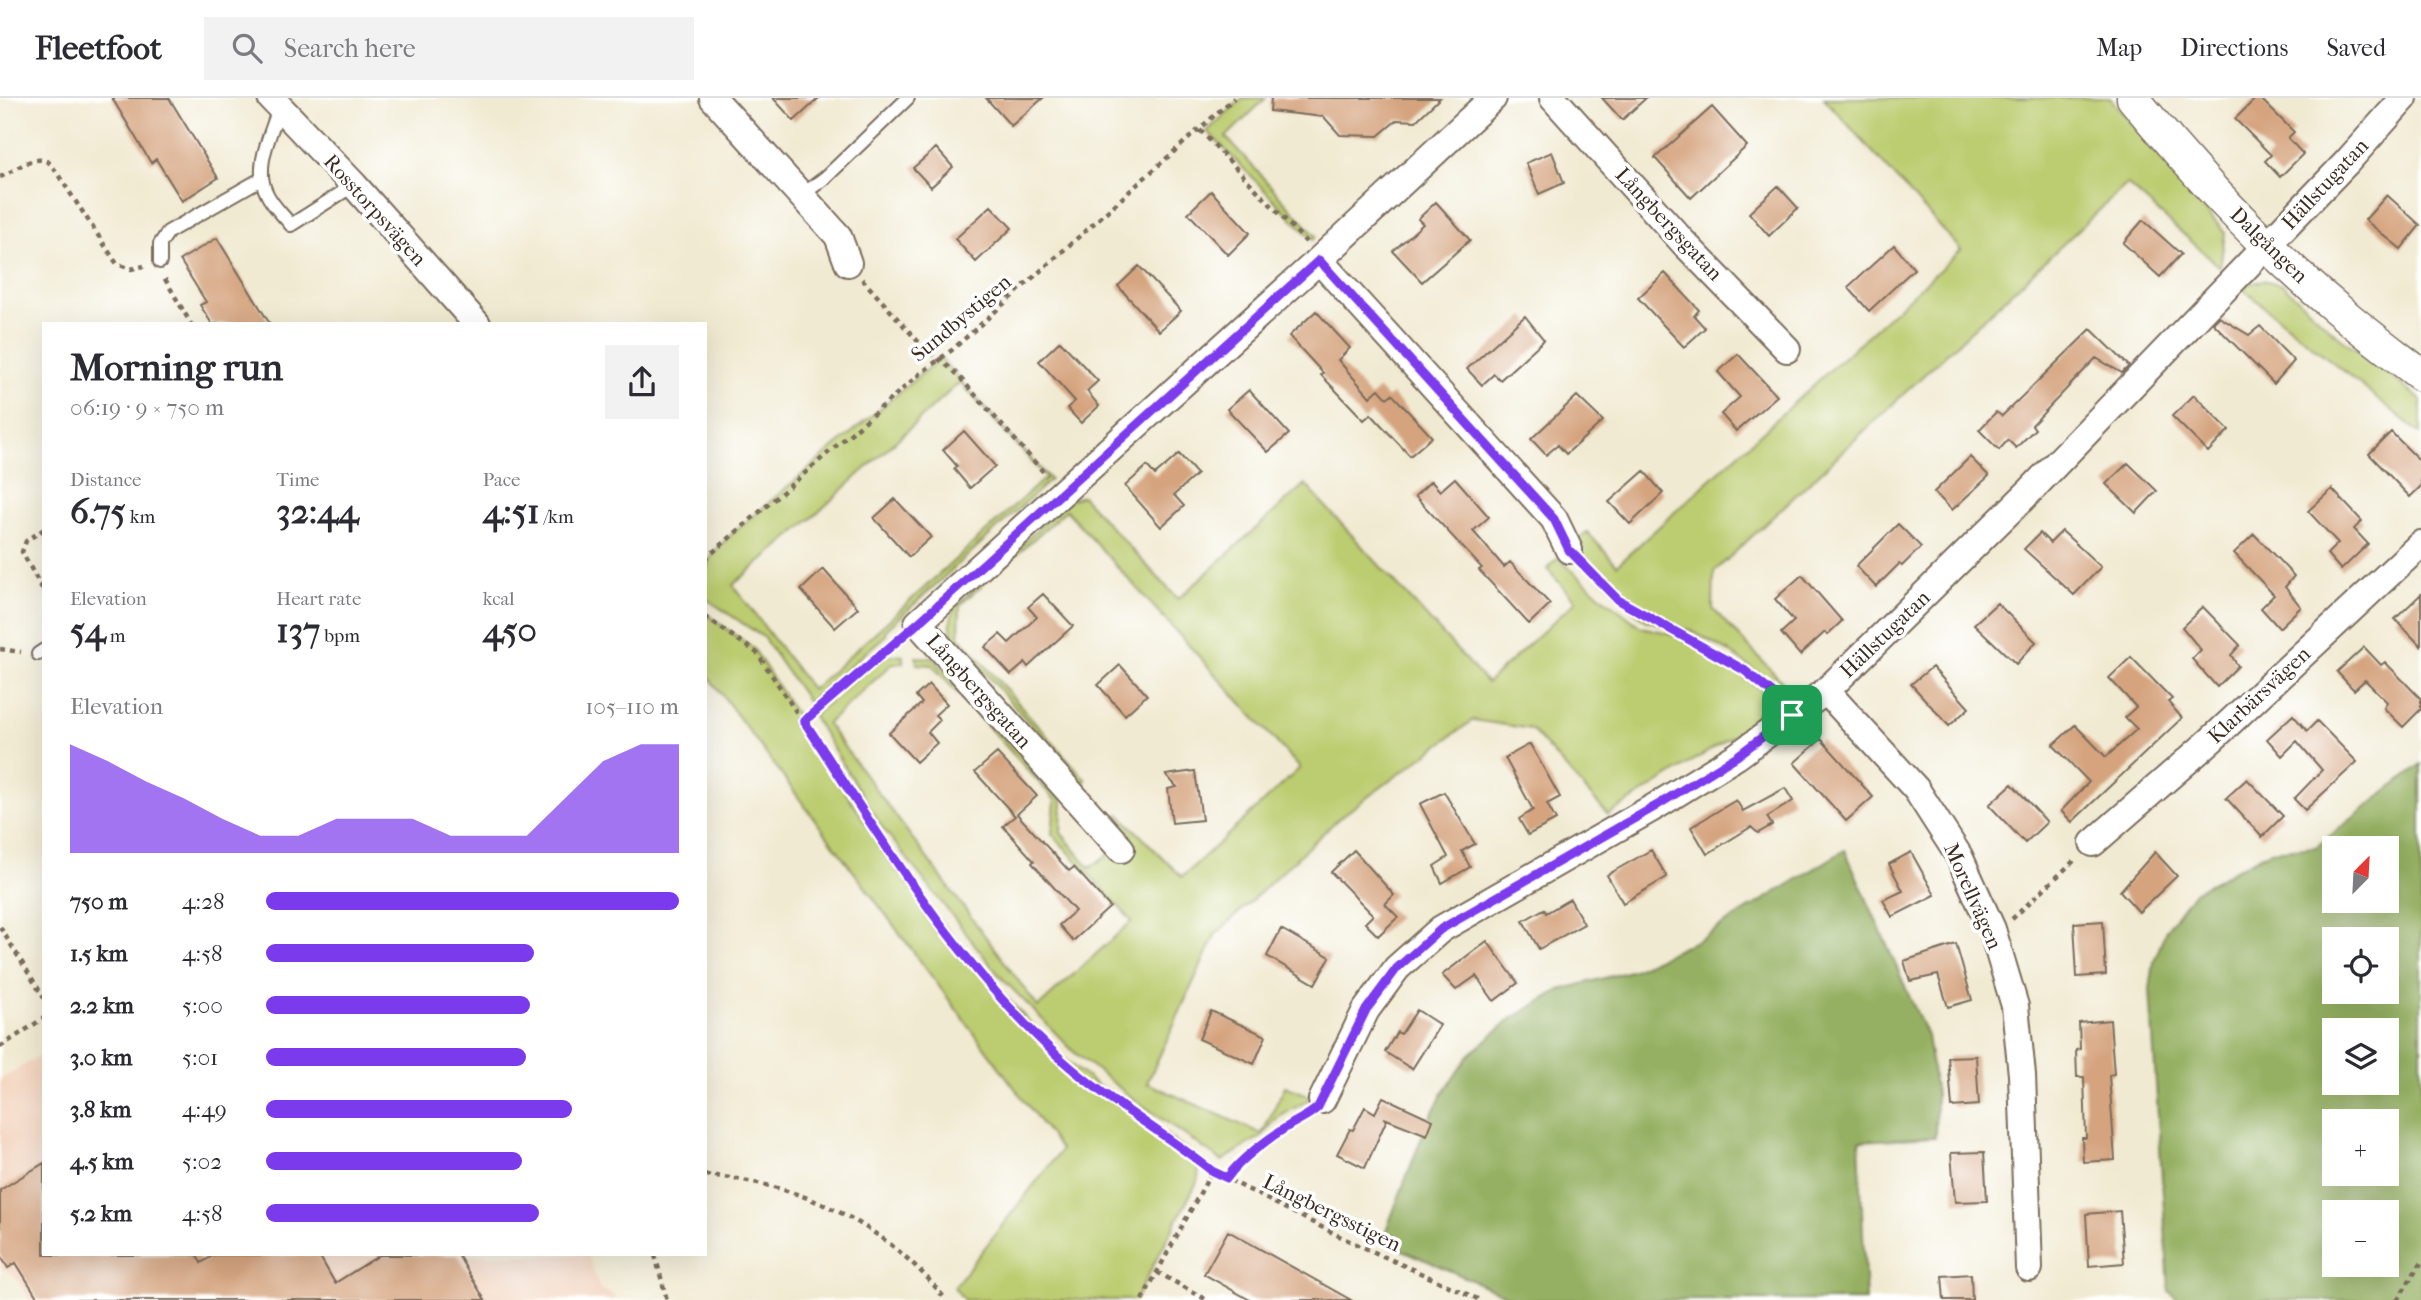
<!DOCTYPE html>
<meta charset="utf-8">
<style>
body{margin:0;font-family:"IM FELL French Canon",serif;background:#f2f2f3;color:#2b2b33;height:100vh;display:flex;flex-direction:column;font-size:26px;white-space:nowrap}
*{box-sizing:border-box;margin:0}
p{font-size:23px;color:#7c7c81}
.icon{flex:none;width:38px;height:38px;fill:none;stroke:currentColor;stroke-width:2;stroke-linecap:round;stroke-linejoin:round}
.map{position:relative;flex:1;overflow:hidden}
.side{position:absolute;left:42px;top:224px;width:665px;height:934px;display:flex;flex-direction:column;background:#fff;border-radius:0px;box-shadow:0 7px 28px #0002}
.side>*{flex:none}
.needle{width:46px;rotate:24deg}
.buttons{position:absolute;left:2322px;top:738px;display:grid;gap:14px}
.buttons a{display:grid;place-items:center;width:77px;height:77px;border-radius:0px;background:#fff;box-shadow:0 7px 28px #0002;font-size:35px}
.pin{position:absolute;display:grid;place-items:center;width:60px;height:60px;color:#fff;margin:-30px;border-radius:14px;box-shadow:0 4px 10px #0006}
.round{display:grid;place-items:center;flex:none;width:74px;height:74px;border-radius:0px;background:#f2f2f3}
.overview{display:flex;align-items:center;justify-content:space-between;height:119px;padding:0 28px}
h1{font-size:38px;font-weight:700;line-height:52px}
.stats{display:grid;grid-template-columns:repeat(3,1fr);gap:10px;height:119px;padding:7px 28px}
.stats div{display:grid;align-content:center}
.stats b{font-size:35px;font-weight:700}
.stats small{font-size:19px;font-weight:400}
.stats p{font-size:19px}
.chart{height:196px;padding:14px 28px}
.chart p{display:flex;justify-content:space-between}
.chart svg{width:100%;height:126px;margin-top:7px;fill:#7c3aed;opacity:.7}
ul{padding:0 28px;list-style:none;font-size:23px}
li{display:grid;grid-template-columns:112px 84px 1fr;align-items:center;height:52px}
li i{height:18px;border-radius:9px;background:#7c3aed}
header{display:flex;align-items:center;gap:42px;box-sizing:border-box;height:98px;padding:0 35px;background:#fff;border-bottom:2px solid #e1e1e2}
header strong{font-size:33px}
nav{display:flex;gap:38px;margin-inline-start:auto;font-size:24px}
.search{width:490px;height:63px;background:#f2f2f3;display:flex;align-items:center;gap:18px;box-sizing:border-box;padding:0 24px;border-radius:0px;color:#7c7c81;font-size:26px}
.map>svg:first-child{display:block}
</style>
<header>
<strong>Fleetfoot</strong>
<div class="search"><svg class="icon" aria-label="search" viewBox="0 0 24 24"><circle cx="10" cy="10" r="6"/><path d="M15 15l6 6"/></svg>Search here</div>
<nav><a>Map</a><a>Directions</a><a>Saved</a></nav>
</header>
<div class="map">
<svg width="2421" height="1202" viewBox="0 0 2421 1202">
<rect width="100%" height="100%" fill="#fff"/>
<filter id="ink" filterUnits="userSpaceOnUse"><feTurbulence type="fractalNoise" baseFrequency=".0143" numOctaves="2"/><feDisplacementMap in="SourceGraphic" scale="14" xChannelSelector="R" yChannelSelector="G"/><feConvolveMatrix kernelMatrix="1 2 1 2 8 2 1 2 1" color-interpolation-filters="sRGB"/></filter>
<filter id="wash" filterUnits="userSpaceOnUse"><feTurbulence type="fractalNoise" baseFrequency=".00686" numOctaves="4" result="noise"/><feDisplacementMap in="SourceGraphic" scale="28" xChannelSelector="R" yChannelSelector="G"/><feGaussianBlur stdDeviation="1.57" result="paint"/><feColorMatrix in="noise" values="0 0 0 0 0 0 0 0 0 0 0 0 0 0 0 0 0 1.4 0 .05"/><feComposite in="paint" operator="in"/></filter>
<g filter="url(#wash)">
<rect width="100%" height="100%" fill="#f1ead2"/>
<path fill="#f3d4be" d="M 44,955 L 44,1157 L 588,1157 L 600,1191 L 615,1198 L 617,1202 L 30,1202 L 13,1176 L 0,1169 L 0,982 Z"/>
<path fill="#bccc6f" stroke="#7c7b46" stroke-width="2" fill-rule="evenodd" d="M 1243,0 L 1266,0 L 1226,39 L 1316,138 L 1313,142 L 1207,33 Z
M 1824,0 L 2110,0 L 2225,135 L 2220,169 L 2127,86 L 1714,474 L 1713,511 L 1792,594 L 1786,595 L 1728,553 L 1690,532 L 1647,523 L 1632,512 L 1612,489 L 1569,451 L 1587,434 L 1617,467 L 1961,152 Z
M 2263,182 L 2283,187 L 2336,236 L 2421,302 L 2421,336 L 2244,192 L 2247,187 Z
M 940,260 L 1050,382 L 885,533 L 887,536 L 808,604 L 763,539 L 705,500 C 705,464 706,460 733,435 ZM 960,284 L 1046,379 L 812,592 L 733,487 L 812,420 Z
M 1305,386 L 1487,585 L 1576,503 L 1547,471 L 1558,460 L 1602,499 L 1641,529 L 1669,535 L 1690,545 L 1721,562 L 1775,602 L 1774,605 L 1734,637 L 1608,717 L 1531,631 L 1473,622 L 1339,720 L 1215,837 L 1147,985 L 1262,1036 L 1285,988 L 1313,999 L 1276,1021 L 1263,1037 L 1222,1063 L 1135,1002 L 1075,955 L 999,877 L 882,729 L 813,618 L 884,556 L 903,558 L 903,565 L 893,565 L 827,626 L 1038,909 L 1132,823 L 1052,736 L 1055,702 L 932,567 L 917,566 L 916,559 L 933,560 L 1062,702 L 1061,735 L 1090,770 L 1132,738 L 1116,718 L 1119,716 L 1182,779 L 1300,670 L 1066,412 L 960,507 L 959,538 L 1086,682 L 1083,685 L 955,542 C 949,530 950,521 954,509 L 1069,402 L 1082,398 L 1178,501 Z
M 705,515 L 753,550 L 881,749 L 919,799 L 990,882 L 1066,963 L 1132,1014 L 1189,1053 C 1197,1063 1201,1071 1197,1084 L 1135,1202 L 964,1202 L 954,1189 L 1061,1052 L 705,574 Z"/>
<path fill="#95b062" stroke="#686d40" stroke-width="2" fill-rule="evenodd" d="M 2421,666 L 2421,1202 L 2179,1202 L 2169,1193 L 2150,891 L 2154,864 L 2166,832 L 2194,794 L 2270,753 L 2316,749 ZM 2334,751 L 2387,751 L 2387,803 L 2334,803 ZM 2334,842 L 2387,842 L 2387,894 L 2334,894 ZM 2334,933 L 2387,933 L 2387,985 L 2334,985 ZM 2334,1024 L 2387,1024 L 2387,1076 L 2334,1076 ZM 2334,1115 L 2387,1115 L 2387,1167 L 2334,1167 Z
M 1845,752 L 1927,938 L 1936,996 L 1935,1039 L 1859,1043 L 1866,1202 L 1517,1202 L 1382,1143 L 1428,1023 L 1443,995 L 1469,957 L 1511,921 L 1560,892 L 1634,872 L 1698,842 Z"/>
<g id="blocks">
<path fill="#d5a47f" d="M 112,0 L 169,0 L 218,80 L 182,103 L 156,61 L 151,65 Z
M 773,0 L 819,0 L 794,23 Z
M 986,0 L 1043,0 L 1011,28 Z
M 1271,0 L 1440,0 L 1416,23 L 1397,22 L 1378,38 L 1340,37 L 1324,19 L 1270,13 Z
M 1602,0 L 1646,0 L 1622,22 Z
M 2256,0 L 2260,0 L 2294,34 L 2288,40 L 2303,56 L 2280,79 L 2265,63 L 2271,57 L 2235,21 Z
M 1712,9 L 1747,48 L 1691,100 L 1655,60 Z
M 936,50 L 953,69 L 931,89 L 913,70 Z
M 1552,54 L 1564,85 L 1539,96 L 1526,65 Z
M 1778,88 L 1798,110 L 1769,138 L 1749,115 Z
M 1211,93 L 1250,135 L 1228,157 L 1188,115 Z
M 2387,97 L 2420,127 L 2401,151 L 2365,122 Z
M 1436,104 L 1470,142 L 1422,184 L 1393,153 L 1423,126 L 1418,121 Z
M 991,108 L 1012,130 L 976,164 L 955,141 Z
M 2143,122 L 2181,156 L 2160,179 L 2123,145 Z
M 217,140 L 270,226 L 212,226 L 200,207 L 206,204 L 180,162 Z
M 1894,147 L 1914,171 L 1869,213 L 1848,189 Z
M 1139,168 L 1181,213 L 1159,233 L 1118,188 Z
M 1665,175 L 1699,212 L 1694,218 L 1705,230 L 1684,249 L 1638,200 Z
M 1316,213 L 1350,250 L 1338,262 L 1370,299 L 1379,291 L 1387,300 L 1392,296 L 1432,339 L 1410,358 L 1371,316 L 1364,322 L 1321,277 L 1323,275 L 1289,238 Z
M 1525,218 L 1544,242 L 1500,282 L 1494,276 L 1482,287 L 1467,271 Z
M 2219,219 L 2249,237 L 2260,228 L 2294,263 L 2274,286 L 2213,225 Z
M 2091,231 L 2129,268 L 2122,275 L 2096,260 L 2032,327 L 2035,331 L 2016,350 L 2008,342 L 1999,352 L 1979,332 L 1996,314 L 2002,318 Z
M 1060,243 L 1098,283 L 1087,293 L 1099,308 L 1081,325 L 1067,310 L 1075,303 L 1039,263 Z
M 1738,256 L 1777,298 L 1736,333 L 1721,316 L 1740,299 L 1718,274 Z
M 1249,292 L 1289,336 L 1268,354 L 1227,311 Z
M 2194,297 L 2229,332 L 2208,354 L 2172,318 Z
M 1577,298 L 1603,323 L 1566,356 L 1558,347 L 1546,357 L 1531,341 Z
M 964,333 L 995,368 L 970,390 L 954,371 L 957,368 L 943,352 Z
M 2391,334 L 2421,364 L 2421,388 L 2410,399 L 2369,356 Z
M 1179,356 L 1197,376 L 1174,397 L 1184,408 L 1161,429 L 1125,388 L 1147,368 L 1155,377 Z
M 1970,359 L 1989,378 L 1952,412 L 1934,394 Z
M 2128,365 L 2157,393 L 2136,415 L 2106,386 Z
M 1644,373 L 1663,395 L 1630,426 L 1609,404 Z
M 1455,380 L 1489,419 L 1473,433 L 1504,469 L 1510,464 L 1550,506 L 1529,526 L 1479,472 L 1482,470 L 1415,398 L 1431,383 L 1440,393 Z
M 2332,391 L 2362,423 L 2354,431 L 2368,446 L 2341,472 L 2327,456 L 2338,445 L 2308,413 Z
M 895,401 L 931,439 L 909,459 L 874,420 Z
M 1898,426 L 1921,449 L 1902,468 L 1899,466 L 1876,489 L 1856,468 Z
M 2062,433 L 2101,469 L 2074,497 L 2024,451 L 2040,435 L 2050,445 Z
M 2254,436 L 2294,478 L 2285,489 L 2301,509 L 2279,530 L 2261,510 L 2274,497 L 2234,455 Z
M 823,471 L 858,510 L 835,530 L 801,492 Z
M 1802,477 L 1842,523 L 1827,537 L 1825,534 L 1800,557 L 1781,535 L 1794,523 L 1775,501 Z
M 1043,496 L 1073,528 L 1028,569 L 1025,565 L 1011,577 L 985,549 L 1000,536 L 1009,545 L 1037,519 L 1028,509 Z
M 2421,496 L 2421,548 L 2395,521 Z
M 1997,505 L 2036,544 L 2016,566 L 1974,526 Z
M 2203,509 L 2240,547 L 2231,557 L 2238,568 L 2217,589 L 2192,561 L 2201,552 L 2182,529 Z
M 2364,549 L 2381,567 L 2385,564 L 2421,601 L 2421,611 L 2403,629 L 2384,610 L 2387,604 L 2365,582 L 2354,592 L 2337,574 Z
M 2131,559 L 2172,601 L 2168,604 L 2182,620 L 2072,724 L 2061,713 L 2089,684 L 2053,647 L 2075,627 L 2106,659 L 2137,631 L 2125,619 L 2136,609 L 2109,580 Z
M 1120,567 L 1147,597 L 1125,617 L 1098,587 Z
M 1932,569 L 1969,610 L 1949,628 L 1911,586 Z
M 929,586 L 947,606 L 935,617 L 940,622 L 928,634 L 937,645 L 916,664 L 889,635 L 922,605 L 916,598 Z
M 2293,617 L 2307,633 L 2317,623 L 2357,664 L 2305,712 L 2294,701 L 2322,672 L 2297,643 L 2282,658 L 2267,641 Z
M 1821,641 L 1873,699 L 1846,723 L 1794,665 Z
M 1530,646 L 1560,699 L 1547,706 L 1556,722 L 1528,737 L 1519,721 L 1533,712 L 1505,660 Z
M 997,655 L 1037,698 L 1017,716 L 1069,773 L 1074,769 L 1110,809 L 1073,843 L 1059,827 L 1075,813 L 1032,765 L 1034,763 L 1003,728 L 1015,718 L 975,674 Z
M 1195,673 L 1202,722 L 1172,725 L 1168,691 L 1177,689 L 1166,677 Z
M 2247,681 L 2283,718 L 2262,739 L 2226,700 Z
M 2012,686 L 2047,724 L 2025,745 L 1989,707 Z
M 1785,690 L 1793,703 L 1767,719 L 1772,727 L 1758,735 L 1751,729 L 1707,756 L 1691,729 L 1736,702 L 1743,713 Z
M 1444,694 L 1475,746 L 1462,753 L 1470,769 L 1442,785 L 1434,768 L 1448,759 L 1420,706 Z
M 1354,752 L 1394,797 L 1385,806 L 1398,819 L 1378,838 L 1365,825 L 1373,817 L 1331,774 Z
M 1651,752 L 1667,779 L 1623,805 L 1607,777 Z
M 1911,754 L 1935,797 L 1892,819 L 1883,802 L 1903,793 L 1889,766 Z
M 2155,754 L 2177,778 L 2139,814 L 2120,793 Z
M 1570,801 L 1584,826 L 1539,851 L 1523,823 L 1544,811 L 1546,815 Z
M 2103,823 L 2106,877 L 2077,879 L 2074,825 Z
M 1281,831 L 1330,859 L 1315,886 L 1267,858 Z
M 1487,843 L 1518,885 L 1494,903 L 1476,878 L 1456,892 L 1442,877 Z
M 1956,846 L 1972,902 L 1948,909 L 1938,877 L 1910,883 L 1904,863 Z
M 1417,912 L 1440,927 L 1412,971 L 1385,954 L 1397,934 L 1401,936 Z
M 1211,913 L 1266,938 L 1254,966 L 1199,941 Z
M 2110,922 L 2114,976 L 2109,977 L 2115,1062 L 2083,1064 L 2082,1040 L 2086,1040 L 2084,979 L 2077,979 L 2076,952 L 2080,951 L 2079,925 Z
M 1976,958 L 1979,1007 L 1952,1009 L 1948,959 Z
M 1383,999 L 1433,1022 L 1427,1037 L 1384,1020 L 1387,1021 L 1365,1070 L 1337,1056 L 1350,1031 L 1353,1032 L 1365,1009 L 1375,1015 Z
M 1984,1054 L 1987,1103 L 1955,1104 L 1951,1055 Z
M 44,1065 L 44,1157 L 197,1157 L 201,1165 L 214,1157 L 319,1157 L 335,1185 L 380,1157 L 458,1157 L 485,1202 L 39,1202 L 16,1165 L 8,1170 L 0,1157 L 0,1092 Z
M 2120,1113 L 2124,1165 L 2089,1168 L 2086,1116 Z
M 1228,1133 L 1351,1202 L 1250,1202 L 1204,1176 Z
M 1971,1176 L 1972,1202 L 1944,1202 L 1942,1178 Z"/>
</g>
</g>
<g filter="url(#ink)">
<use href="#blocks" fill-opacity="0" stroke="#7b6d5d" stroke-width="2"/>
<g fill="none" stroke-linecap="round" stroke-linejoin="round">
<defs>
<path id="service" d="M 279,10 C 271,36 253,70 267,96 C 272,107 283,117 291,127 L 354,87
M 802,97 L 826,79 L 908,0
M 160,164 L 160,146 L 168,134 L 261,81
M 38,556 L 44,552"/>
<path id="minor" d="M 271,0 L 354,87 L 477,226
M 713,0 L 838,138 L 848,165
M 1553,0 L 1683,144 L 1787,251
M 1319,162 L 1554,421 L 1569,452
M 1826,593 L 1916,691 L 1959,758 L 1992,831 L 2015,908 L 2022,977 L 2029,1170
M 2093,745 L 2210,643 L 2421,446
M 1121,751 L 918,525 L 1319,162 L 1493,0
M 1322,1002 L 1366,912 L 1397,870 L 1441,831 L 1656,708 L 1737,658 L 1826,593 L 2031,392 L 2347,64 L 2404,0"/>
<path id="tertiary" d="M 2133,0 C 2196,77 2264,151 2341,214 C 2367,236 2394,256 2421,277"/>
</defs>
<use href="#service" stroke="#7b6d5d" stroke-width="16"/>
<use href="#minor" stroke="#7b6d5d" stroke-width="30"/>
<use href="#tertiary" stroke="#7b6d5d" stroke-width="35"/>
<path stroke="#7b6d5d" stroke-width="4.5" stroke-dasharray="5 5" stroke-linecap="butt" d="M 1200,32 L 1306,144
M 0,79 C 16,73 35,53 51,66 L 117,166 L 131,171 L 144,168
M 165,181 L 191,226
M 862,181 L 923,249 L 954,273 L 1047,378
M 44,431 L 26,443 L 22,454 L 44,494
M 705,461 L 921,275 L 952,252 L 1234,0
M 1583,468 L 1618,502 L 1635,513 L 1715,554 L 1744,572 L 1778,599
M 705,519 L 757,555 L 918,797 L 957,848 L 1016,917 L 1063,963 L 1212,1073 L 1343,1140 L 1480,1202
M 0,551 L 21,554
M 804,623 L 902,539
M 2012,821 L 2077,760
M 0,829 L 44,900
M 0,949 L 44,920
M 705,1077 C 800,1085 887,1126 946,1202
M 1227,1080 C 1243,1056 1282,1032 1307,1017
M 655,1157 L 667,1202
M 1157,1174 L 1207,1202
M 1142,1202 L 1212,1073
M 2397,1202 L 2421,1165"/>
<use href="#service" stroke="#fff" stroke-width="12"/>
<use href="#minor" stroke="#fff" stroke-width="26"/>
<use href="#tertiary" stroke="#fff" stroke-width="32"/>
</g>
</g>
<g fill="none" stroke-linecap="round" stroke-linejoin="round" filter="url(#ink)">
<defs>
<path id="route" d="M 1319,162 L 1554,421 L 1569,452 L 1618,502 L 1744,572 L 1781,602 L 1792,617 L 1737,658 L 1656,708 L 1441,831 L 1397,870 L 1366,912 L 1318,1009 C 1310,1017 1300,1021 1290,1027 C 1270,1039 1239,1062 1227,1080 L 1212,1073 C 1163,1034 1108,1003 1062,962 C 955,865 882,742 804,623 L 918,525 Z"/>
</defs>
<use href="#route" stroke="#fff" stroke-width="14"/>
<use href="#route" stroke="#7c3aed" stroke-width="9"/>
</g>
<g text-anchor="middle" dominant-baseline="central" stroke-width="7" stroke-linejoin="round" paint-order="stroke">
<g font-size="21" fill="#3b2a1e" stroke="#fff">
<text transform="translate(2325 86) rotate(-47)">Hällstugatan</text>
<text transform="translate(375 112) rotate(48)">Rosstorpsvägen</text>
<text transform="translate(1669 126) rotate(47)">Långbergsgatan</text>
<text transform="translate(2269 147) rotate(44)">Dalgången</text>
<text transform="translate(961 220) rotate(-40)">Sundbystigen</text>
<text transform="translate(1885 536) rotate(-44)">Hällstugatan</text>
<text transform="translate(979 593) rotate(48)">Långbergsgatan</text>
<text transform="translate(2259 597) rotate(-43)">Klarbärsvägen</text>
<text transform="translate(1973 798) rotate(66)">Morellvägen</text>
<text transform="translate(1332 1115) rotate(26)">Långbergsstigen</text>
</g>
</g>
</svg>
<div class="buttons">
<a><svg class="needle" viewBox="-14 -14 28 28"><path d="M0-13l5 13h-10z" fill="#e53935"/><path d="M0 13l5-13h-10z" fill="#7c7c81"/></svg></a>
<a><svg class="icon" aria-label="locate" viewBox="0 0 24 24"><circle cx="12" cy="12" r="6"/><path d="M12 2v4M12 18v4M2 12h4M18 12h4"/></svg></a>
<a><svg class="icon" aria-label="layers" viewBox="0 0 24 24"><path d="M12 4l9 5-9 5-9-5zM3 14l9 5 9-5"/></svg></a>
<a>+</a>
<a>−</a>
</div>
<div class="pin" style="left:1792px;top:617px;background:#1e9e55"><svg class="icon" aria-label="arrive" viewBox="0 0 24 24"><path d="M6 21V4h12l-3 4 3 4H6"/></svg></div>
<section class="side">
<div class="overview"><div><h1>Morning run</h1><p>06:19 · 9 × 750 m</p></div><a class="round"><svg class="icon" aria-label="share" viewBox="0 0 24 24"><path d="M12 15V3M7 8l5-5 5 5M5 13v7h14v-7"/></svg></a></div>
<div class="stats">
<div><p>Distance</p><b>6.75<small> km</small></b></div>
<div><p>Time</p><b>32:44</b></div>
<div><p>Pace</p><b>4:51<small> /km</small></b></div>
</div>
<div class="stats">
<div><p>Elevation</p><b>54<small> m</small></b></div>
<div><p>Heart rate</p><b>137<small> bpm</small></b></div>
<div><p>kcal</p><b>450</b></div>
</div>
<div class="chart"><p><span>Elevation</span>105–110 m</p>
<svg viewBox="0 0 160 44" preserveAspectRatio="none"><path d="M0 44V6L10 12L20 19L30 25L40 32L50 38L60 38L70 32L80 32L90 32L100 38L110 38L120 38L130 25L140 12L150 6L160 6V44z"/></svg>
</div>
<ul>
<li><b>750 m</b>4:28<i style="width:100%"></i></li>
<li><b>1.5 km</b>4:58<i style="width:65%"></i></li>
<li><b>2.2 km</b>5:00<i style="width:64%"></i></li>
<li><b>3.0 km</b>5:01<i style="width:63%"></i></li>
<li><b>3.8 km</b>4:49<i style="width:74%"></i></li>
<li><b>4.5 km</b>5:02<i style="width:62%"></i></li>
<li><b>5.2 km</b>4:58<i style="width:66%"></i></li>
</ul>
</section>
</div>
